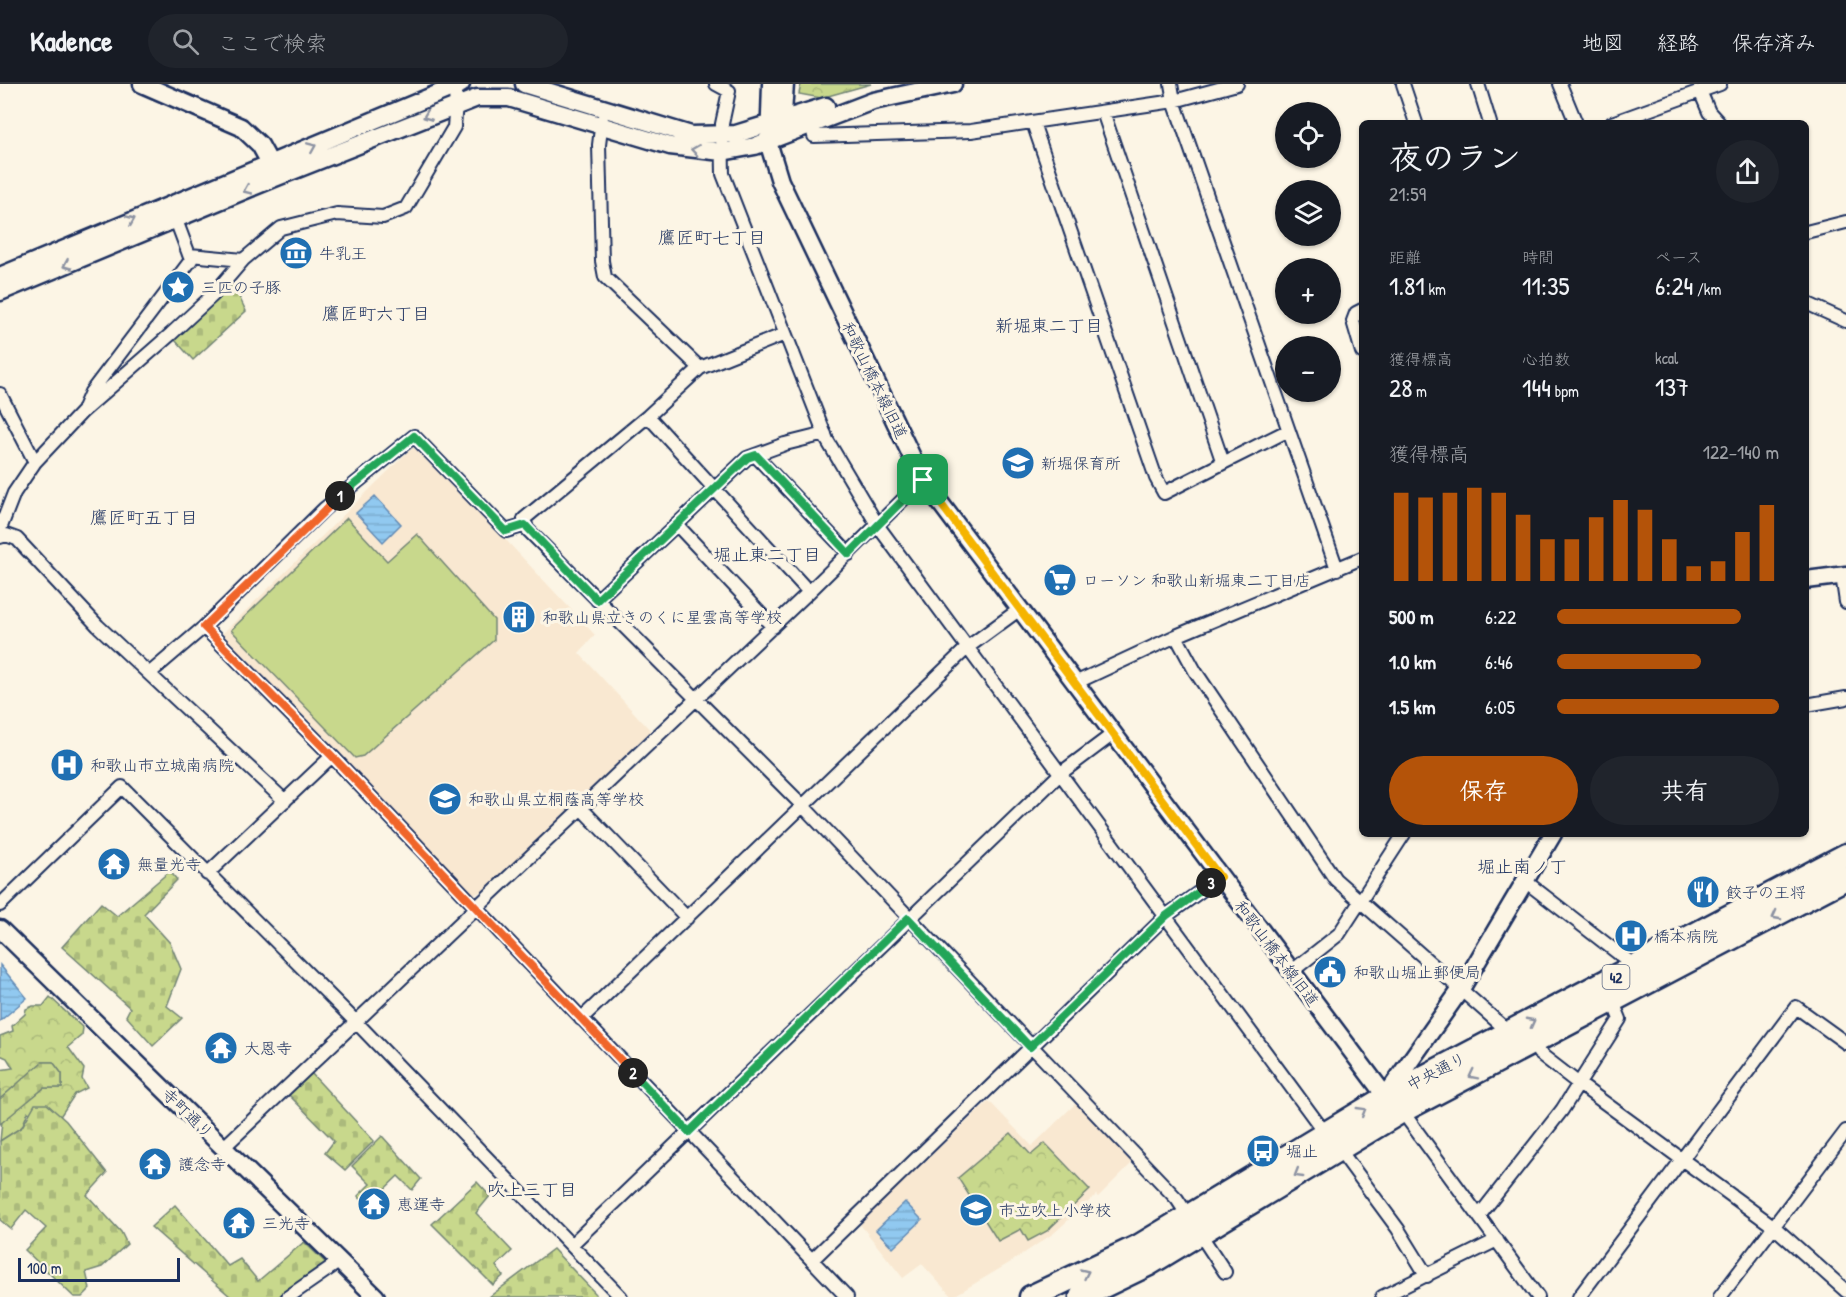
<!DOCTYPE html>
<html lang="ja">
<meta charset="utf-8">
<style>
body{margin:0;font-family:"Patrick Hand","Klee One",sans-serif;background:#20242c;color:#f1f3f6;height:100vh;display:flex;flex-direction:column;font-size:22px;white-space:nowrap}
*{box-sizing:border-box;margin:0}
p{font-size:20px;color:#9ea1a6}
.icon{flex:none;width:33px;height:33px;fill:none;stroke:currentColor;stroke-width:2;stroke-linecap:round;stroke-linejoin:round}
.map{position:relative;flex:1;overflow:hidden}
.sheet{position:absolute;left:1359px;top:36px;width:450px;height:717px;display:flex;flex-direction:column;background:#171b24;border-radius:9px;box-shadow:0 2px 4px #0004}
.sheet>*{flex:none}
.tools{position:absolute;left:1275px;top:18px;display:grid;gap:12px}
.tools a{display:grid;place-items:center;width:66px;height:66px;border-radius:50%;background:#171b24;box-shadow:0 2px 4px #0004;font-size:30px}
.scale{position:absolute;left:18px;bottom:15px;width:162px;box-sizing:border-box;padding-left:6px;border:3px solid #1b2f5e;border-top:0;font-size:16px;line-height:21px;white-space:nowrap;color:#1b2f5e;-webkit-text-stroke:4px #fcf5e5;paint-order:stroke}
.pin{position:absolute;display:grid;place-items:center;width:51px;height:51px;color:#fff;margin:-26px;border-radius:12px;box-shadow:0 3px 9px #0006}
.km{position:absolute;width:30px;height:30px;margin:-15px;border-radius:50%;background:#222;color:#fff;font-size:16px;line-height:30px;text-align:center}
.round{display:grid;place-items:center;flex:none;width:63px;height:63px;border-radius:32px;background:#20242c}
.headline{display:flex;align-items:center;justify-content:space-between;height:102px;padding:0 30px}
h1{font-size:33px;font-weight:600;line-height:45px}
.metrics{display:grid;grid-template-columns:repeat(3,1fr);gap:9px;height:102px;padding:6px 30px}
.metrics div{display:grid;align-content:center}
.metrics b{font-size:26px;font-weight:600}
.metrics small{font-size:16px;font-weight:400}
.metrics p{font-size:16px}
.chart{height:168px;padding:12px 30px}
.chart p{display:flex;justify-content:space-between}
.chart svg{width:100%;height:108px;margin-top:6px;stroke:#b45309;stroke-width:6}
.button{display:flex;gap:12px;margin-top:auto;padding:12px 30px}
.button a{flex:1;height:69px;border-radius:36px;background:#b45309;color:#fff;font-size:24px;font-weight:600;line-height:69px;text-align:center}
.button a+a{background:#20242c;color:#f1f3f6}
ul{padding:0 30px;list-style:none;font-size:20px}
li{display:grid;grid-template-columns:96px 72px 1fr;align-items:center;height:45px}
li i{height:15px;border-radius:8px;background:#b45309}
header{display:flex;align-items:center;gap:36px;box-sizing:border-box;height:84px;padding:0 30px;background:#171b24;border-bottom:2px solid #363941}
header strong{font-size:28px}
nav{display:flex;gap:33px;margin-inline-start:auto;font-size:21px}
.search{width:420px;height:54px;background:#20242c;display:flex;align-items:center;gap:15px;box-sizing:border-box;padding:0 21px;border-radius:33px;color:#9ea1a6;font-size:22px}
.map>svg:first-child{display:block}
</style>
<header>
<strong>Kadence</strong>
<div class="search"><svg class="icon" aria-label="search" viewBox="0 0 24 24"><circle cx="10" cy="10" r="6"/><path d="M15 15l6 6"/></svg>ここで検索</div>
<nav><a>地図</a><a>経路</a><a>保存済み</a></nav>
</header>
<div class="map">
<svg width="1846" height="1213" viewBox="0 0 1846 1213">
<defs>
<pattern id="forest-crowns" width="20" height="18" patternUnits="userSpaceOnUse" patternTransform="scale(1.5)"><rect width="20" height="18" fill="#c8d88c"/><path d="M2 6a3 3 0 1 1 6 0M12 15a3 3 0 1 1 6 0" fill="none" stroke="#abba7b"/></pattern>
<pattern id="cemetery-stones" width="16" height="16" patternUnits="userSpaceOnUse" patternTransform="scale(1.5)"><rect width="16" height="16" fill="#c8d88c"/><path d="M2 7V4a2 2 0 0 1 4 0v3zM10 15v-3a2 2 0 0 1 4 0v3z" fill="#abba7b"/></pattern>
<pattern id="water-rules" width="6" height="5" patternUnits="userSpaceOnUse" patternTransform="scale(1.5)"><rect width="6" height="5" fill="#91c9f0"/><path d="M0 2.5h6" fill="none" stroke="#7cadd0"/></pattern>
</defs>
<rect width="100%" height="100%" fill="#fcf5e5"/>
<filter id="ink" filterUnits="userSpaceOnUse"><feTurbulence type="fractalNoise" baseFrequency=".0167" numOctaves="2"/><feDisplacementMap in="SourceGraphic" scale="12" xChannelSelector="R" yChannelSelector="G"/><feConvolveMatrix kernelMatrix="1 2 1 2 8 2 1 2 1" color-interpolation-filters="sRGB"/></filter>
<g filter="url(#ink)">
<path fill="#f9e8d1" d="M 416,360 L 595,551 L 579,569 L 651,647 L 483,807 L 472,811 L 222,550 Z
M 989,1017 L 1032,1062 L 1076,1019 L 1134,1077 L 1098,1113 L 1096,1111 L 1054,1149 L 1011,1178 L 952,1213 L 922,1180 L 903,1194 L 859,1139 Z"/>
<path fill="url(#forest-crowns)" stroke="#728475" stroke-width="1.5" d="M 801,0 L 871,0 L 821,14 L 799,10 Z
M 50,913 L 83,944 L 82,951 L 68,963 L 84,985 L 82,995 L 87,1004 L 75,1010 L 55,1040 L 28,1028 L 22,1043 L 0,1057 L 2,1037 L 44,1004 L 62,1004 L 62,990 L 53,978 L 43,978 L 0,1015 L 0,986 L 13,984 L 7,974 L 0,971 L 0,952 L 13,947 L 12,942 L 25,930 L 26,925 L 33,922 L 43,922 Z
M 1011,1049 L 1031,1071 L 1045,1059 L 1090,1106 L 1047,1147 L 1028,1157 L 1021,1145 L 998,1157 L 958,1094 Z"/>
<path fill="url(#cemetery-stones)" stroke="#728475" stroke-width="1.5" d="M 229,192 L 246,227 L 193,276 L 175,256 Z
M 170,787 L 177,796 L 144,830 L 170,859 L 181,885 L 167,922 L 182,934 L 153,962 L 126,932 L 130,924 L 62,863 L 101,819 L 117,832 Z
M 42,978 L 53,978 L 62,990 L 62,1004 L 44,1004 L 0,1040 L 0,1015 Z
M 311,989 L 374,1057 L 345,1086 L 325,1069 L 334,1057 L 288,1010 Z
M 35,1020 L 47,1020 L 66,1037 L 107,1089 L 87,1111 L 121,1148 L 127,1160 L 102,1183 L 86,1188 L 90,1205 L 82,1213 L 74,1213 L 25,1166 L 46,1144 L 26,1126 L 11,1145 L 0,1136 L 0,1057 L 22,1043 Z
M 382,1052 L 421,1095 L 412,1106 L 398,1092 L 367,1122 L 358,1112 L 370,1100 L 352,1082 Z
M 477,1098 L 490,1112 L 476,1129 L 512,1167 L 496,1182 L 503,1192 L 493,1201 L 432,1140 Z
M 175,1121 L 228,1182 L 240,1175 L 258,1197 L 304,1158 L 326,1179 L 278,1213 L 231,1213 L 151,1143 Z
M 553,1165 L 596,1210 L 594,1213 L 489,1213 Z"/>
<path fill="#c8d88c" stroke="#728475" stroke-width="1.5" d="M 347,434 L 387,477 L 417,450 L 494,536 L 494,556 L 363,672 L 355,674 L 231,546 Z"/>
<path fill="url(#water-rules)" stroke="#628bb6" stroke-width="1.5" d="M 375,412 L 401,440 L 383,458 L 356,429 Z
M 0,881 L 27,914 L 0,937 Z
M 905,1118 L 922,1136 L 893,1164 L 876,1146 Z"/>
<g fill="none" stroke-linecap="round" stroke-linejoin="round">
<defs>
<path id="street" d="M 716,0 L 729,7 L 722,40 L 723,90 L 827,356 L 878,442 L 1325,1049
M 1171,0 L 1174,17 L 1337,485
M 1403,0 L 1416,39
M 1478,0 L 1490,39
M 1560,0 L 1576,39
M 1700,7 L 1709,28 L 1719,39
M 1103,28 L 1223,379 L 1287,347
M 602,36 L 599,61 L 602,177 L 605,193 L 700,284
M 811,39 L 814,52 L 971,47 L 1174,17 L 1237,0
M 1033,39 L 1156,394 L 1164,409 L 1223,379
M 1612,39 L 1720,0
M 1806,148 L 1846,138
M 190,171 L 243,176
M 1806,219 L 1846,237
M 1362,226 L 1356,229 L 1353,237 L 1362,268
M 785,250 L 700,284 L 648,332 L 524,435 L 526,444 L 802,721 L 1177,1115 L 1225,1188
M 0,310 L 35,378
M 84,324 L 91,308 L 191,176 L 173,128
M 648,332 L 809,508
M 755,371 L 849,470
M 677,441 L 773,543
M 0,445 L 14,409 L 35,378 L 82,328 L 171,250 L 213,211 L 243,176 L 281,144 L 337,130 L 383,133 L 406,124 L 454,43 L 456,20 L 454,0
M 0,453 L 6,451 L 17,455 L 98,542 L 285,717
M 1842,491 L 1846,518
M 597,516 L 747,374 L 785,360 L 825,350
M 204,543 L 332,672 L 847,1213
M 1176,552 L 1195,587 L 1335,795 L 1500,940 L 1503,953
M 150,589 L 204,543 L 324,425 L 414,352 L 506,447 L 526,441
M 1075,599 L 1176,552 L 1362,474
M 1806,621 L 1846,614
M 580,723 L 687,834
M 207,790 L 332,672
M 1525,797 L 1636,883
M 0,821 L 122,703 L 356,938 L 621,1213
M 1291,888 L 1339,850 L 1404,750
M 581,935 L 968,563 L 1020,525
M 1534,960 L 1539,969 L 1579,1000 L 1773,1142 L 1846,1207
M 1402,1027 L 1538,1213
M 224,1063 L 809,508 L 923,396
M 1339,1065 L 1398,1145 L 1427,1192
M 1479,1132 L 1562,1026 L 1620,935 L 1613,918
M 571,1161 L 1061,689 L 1113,650
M 812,1176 L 1166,832 L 1220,793
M 288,1213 L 340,1177
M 1382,1213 L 1497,1156
M 1579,1213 L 1796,923 L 1846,959
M 1720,1213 L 1846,1047"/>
<path id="secondary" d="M 142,0 L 241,43 L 260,61 L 276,90
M 524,0 L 691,51 L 736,50 L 826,22
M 771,0 L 769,61 L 780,97 L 923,396 L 1386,1013 L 1394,1020
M 782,44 L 785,0
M 0,192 L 461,0
M 0,208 L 277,93 L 477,14 L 509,14 L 670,62 L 722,68 L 755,62 L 873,17 L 953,0
M 1806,496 L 1846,491
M 0,845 L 376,1213
M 1387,1010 L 1461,905 L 1553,750"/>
<path id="highway" d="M 1031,1213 L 1139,1162 L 1386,1013 L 1846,771
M 1081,1213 L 1149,1180 L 1402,1027 L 1846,794"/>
</defs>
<use href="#street" stroke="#1b2f5e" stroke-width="16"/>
<use href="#secondary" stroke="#1b2f5e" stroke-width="21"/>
<use href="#highway" stroke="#1b2f5e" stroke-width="27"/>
<use href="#street" stroke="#fcf5e5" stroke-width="12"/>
<use href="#secondary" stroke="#fcf5e5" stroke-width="16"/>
<use href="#highway" stroke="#fcf5e5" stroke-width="22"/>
</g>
<defs><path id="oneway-chevron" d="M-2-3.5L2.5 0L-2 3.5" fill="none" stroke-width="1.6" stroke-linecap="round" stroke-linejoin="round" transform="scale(1.5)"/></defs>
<g stroke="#8c92a2">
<use href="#oneway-chevron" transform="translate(427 32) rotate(158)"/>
<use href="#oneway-chevron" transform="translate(312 63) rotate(-23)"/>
<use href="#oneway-chevron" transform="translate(695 66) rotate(-172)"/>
<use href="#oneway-chevron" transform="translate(247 106) rotate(157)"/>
<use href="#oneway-chevron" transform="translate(131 136) rotate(-23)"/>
<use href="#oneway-chevron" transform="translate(67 181) rotate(157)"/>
<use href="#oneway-chevron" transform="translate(1776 832) rotate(152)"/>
<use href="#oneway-chevron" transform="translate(1531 938) rotate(-28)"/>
<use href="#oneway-chevron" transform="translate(1473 991) rotate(153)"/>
<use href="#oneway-chevron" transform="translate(1362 1027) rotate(-31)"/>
<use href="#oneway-chevron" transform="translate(1298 1090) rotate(149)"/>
<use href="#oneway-chevron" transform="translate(1085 1189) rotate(-25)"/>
</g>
</g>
<g fill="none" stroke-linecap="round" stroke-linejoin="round" filter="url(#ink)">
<defs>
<path id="split-1" d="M 340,412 L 414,352 L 506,447 L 525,441 L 597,516 L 747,374 L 756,371 L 849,470 L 923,396"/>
<path id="split-2" d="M 340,412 L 204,543 L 332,672 L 633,989"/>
<path id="split-3" d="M 633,989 L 689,1048 L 908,834 L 1030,963 L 1166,832 L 1211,799"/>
<path id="split-4" d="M 923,396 L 1220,793 L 1211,799"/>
</defs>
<use href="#split-1" stroke="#fff" stroke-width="12"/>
<use href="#split-2" stroke="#fff" stroke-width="12"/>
<use href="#split-3" stroke="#fff" stroke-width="12"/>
<use href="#split-4" stroke="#fff" stroke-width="12"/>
<use href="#split-1" stroke="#22a559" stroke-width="8"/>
<use href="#split-2" stroke="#f0652b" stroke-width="8"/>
<use href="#split-3" stroke="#22a559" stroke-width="8"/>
<use href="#split-4" stroke="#f5b400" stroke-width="8"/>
</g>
<defs>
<symbol id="museum-disc" viewBox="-11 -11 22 22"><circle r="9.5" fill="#1f6fb2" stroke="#fcf5e5"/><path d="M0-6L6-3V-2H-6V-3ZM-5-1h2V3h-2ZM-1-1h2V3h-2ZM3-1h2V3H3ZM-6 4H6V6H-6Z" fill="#fff"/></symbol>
<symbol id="sight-disc" viewBox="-11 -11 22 22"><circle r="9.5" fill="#1f6fb2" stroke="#fcf5e5"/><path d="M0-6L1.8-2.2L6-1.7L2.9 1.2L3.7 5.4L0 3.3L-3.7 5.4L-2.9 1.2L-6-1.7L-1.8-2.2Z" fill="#fff"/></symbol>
<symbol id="school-disc" viewBox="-11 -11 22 22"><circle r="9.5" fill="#1f6fb2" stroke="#fcf5e5"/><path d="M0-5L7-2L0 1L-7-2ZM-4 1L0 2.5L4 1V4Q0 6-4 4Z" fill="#fff"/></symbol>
<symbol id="supermarket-disc" viewBox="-11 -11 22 22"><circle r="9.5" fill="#1f6fb2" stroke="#fcf5e5"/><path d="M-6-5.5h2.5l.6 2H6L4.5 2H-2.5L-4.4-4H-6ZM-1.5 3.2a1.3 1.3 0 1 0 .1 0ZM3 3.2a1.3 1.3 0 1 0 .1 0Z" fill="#fff"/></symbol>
<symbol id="building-disc" viewBox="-11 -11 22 22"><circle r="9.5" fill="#1f6fb2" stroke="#fcf5e5"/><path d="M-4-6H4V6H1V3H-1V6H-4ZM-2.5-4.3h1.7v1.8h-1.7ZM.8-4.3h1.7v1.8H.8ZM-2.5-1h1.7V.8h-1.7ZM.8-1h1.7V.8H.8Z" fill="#fff"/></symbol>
<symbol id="hospital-disc" viewBox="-11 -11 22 22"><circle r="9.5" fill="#1f6fb2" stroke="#fcf5e5"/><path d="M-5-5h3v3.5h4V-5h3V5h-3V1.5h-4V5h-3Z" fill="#fff"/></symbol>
<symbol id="temple-disc" viewBox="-11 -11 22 22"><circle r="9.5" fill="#1f6fb2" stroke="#fcf5e5"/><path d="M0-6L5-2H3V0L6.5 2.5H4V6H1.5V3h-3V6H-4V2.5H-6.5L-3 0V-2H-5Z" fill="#fff"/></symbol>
<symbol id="restaurant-disc" viewBox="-11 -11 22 22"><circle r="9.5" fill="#1f6fb2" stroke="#fcf5e5"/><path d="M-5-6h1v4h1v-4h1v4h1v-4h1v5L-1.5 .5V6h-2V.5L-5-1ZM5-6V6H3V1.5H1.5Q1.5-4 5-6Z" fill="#fff"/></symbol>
<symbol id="civic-disc" viewBox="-11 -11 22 22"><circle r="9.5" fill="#1f6fb2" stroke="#fcf5e5"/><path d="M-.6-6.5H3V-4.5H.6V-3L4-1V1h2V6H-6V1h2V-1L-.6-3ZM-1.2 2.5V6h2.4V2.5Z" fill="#fff"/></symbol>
<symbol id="bus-disc" viewBox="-11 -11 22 22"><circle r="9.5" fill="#1f6fb2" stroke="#fcf5e5"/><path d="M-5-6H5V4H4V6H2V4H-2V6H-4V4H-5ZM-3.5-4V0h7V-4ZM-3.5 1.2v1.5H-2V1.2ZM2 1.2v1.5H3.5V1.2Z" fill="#fff"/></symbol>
</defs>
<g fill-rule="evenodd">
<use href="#museum-disc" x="277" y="150" width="38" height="38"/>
<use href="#sight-disc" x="159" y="184" width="38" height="38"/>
<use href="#school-disc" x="999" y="360" width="38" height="38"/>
<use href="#supermarket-disc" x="1041" y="477" width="38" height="38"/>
<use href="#building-disc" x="500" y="514" width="38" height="38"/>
<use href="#hospital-disc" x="48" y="662" width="38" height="38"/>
<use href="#school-disc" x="426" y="696" width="38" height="38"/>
<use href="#temple-disc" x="95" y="761" width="38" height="38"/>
<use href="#restaurant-disc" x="1684" y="789" width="38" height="38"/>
<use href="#hospital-disc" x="1612" y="833" width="38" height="38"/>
<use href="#civic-disc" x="1311" y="869" width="38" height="38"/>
<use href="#temple-disc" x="202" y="945" width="38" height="38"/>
<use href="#bus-disc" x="1244" y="1048" width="38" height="38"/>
<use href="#temple-disc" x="136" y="1061" width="38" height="38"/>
<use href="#temple-disc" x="355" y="1101" width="38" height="38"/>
<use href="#school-disc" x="957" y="1107" width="38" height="38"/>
<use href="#temple-disc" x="220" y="1120" width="38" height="38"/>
</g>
<g text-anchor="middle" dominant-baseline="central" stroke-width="6" stroke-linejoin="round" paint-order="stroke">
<rect fill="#fcf5e5" stroke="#5e6a86" stroke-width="1.5" x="1602.5" y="881" width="27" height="24" rx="4.5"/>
<g font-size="15" font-weight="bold" fill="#1b2f5e">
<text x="1616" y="893">42</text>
</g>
<g font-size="16" fill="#1b2f5e" stroke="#fcf5e5" text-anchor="start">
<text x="319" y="169">牛乳王</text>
<text x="201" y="203">三匹の子豚</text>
<text x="1041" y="379">新堀保育所</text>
<text x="1083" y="496">ローソン 和歌山新堀東二丁目店</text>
<text x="542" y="533">和歌山県立きのくに星雲高等学校</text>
<text x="90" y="681">和歌山市立城南病院</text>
<text x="468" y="715">和歌山県立桐蔭高等学校</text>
<text x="137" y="780">無量光寺</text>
<text x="1726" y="808">餃子の王将</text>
<text x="1654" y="852">橋本病院</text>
<text x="1353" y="888">和歌山堀止郵便局</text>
<text x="244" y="964">大恩寺</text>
<text x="1286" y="1067">堀止</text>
<text x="178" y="1080">護念寺</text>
<text x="397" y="1120">恵運寺</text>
<text x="999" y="1126">市立吹上小学校</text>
<text x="262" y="1139">三光寺</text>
</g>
<g font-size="16" fill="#1b2f5e" stroke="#fcf5e5">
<text transform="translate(875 296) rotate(64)">和歌山橋本線旧道</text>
<text transform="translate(1277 869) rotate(53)">和歌山橋本線旧道</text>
<text transform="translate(1436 987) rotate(-27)">中央通り</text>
<text transform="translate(188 1029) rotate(44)">寺町通り</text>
</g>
<g font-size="18" fill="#1b2f5e" stroke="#fcf5e5">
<text x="712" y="153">鷹匠町七丁目</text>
<text x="376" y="229">鷹匠町六丁目</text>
<text x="1049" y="241">新堀東二丁目</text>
<text x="144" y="433">鷹匠町五丁目</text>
<text x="767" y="470">堀止東二丁目</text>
<text x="1522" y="782">堀止南ノ丁</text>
<text x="532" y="1105">吹上三丁目</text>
</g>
</g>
</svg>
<div class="tools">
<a><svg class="icon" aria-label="locate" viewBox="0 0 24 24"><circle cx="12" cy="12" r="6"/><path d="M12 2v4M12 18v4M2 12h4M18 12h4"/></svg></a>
<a><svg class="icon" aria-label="layers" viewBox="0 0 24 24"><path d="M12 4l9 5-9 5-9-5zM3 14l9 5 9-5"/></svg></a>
<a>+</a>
<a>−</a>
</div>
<div class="scale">100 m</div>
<div class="pin" style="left:923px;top:396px;background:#1e9e55"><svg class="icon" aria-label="arrive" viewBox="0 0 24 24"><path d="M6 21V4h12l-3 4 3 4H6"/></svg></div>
<b class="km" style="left:340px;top:412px">1</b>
<b class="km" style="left:633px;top:989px">2</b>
<b class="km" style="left:1211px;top:799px">3</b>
<section class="sheet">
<div class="headline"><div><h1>夜のラン</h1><p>21:59</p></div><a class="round"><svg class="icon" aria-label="share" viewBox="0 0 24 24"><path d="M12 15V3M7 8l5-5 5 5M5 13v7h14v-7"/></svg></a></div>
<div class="metrics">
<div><p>距離</p><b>1.81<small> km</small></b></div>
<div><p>時間</p><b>11:35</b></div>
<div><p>ペース</p><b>6:24<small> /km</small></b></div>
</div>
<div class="metrics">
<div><p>獲得標高</p><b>28<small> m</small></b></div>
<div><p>心拍数</p><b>144<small> bpm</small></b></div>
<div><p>kcal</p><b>137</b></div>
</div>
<div class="chart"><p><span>獲得標高</span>122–140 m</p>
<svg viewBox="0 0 160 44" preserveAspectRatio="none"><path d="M5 44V8M15 44V10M25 44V8M35 44V6M45 44V8M55 44V17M65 44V27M75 44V27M85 44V18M95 44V11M105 44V15M115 44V27M125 44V38M135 44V36M145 44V24M155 44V13"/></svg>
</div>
<ul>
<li><b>500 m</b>6:22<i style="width:83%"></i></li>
<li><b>1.0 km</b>6:46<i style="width:65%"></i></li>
<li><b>1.5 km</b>6:05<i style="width:100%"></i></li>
</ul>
<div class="button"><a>保存</a><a>共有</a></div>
</section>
</div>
